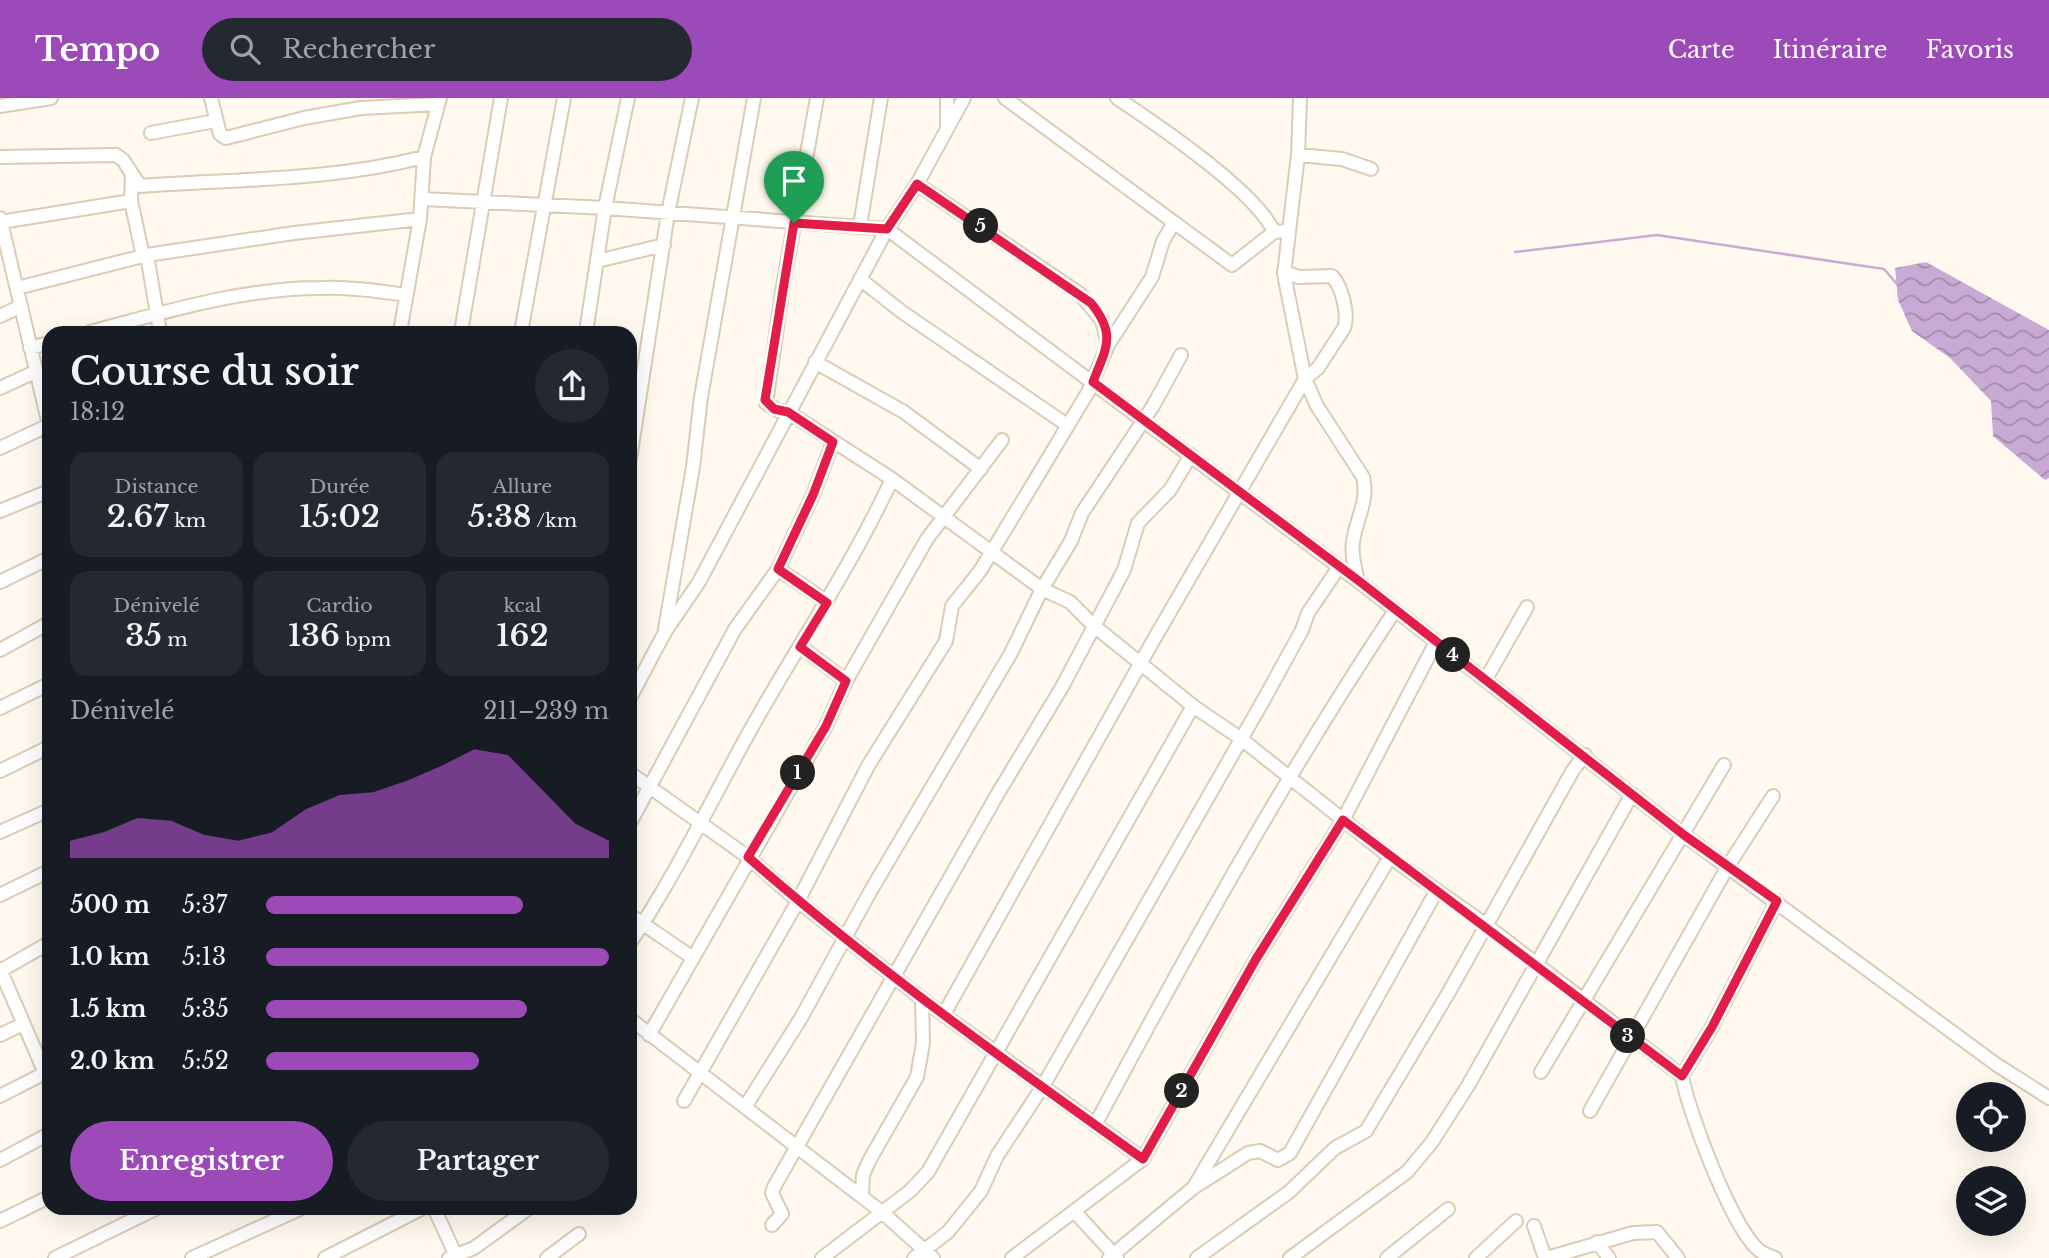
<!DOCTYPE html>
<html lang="fr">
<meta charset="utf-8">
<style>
body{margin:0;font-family:"Libre Baskerville",serif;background:#242831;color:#f1f3f6;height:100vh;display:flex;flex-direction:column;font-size:26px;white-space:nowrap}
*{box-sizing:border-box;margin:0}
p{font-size:23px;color:#9ea1a6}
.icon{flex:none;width:38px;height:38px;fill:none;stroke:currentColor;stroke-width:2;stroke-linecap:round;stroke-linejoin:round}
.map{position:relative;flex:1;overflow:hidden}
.side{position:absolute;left:42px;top:228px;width:595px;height:889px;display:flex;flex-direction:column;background:#171b24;border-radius:21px;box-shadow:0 7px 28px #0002}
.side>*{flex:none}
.buttons{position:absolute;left:1956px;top:984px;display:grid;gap:14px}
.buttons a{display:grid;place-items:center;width:70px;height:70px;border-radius:50%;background:#171b24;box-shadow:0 7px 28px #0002;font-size:35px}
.pin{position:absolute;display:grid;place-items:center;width:60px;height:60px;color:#fff;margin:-72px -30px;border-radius:50% 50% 50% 0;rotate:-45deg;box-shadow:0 0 7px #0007}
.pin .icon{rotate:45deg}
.km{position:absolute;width:35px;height:35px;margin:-18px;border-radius:50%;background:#222;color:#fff;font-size:19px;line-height:35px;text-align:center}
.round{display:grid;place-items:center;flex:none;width:74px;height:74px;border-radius:37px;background:#242831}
.head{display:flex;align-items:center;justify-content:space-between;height:119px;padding:0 28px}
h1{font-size:38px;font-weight:600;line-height:52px}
.metrics{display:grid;grid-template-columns:repeat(3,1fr);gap:10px;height:119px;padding:7px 28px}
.metrics div{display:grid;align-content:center;border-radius:18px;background:#242831;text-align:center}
.metrics b{font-size:30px;font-weight:600}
.metrics small{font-size:19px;font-weight:400}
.metrics p{font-size:19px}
.chart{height:196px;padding:14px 28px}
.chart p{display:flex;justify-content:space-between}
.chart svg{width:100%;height:126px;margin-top:7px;fill:#9d4ab9;opacity:.7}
.primary-button{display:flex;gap:14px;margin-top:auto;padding:14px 28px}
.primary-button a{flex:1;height:80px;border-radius:42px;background:#9d4ab9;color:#fff;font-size:28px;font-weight:600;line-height:80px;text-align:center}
.primary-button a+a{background:#242831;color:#f1f3f6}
ul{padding:0 28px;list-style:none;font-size:23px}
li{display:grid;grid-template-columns:112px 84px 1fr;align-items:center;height:52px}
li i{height:18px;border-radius:9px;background:#9d4ab9}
header{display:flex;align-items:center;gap:42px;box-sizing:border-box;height:98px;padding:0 35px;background:#9d4ab9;color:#fff}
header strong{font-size:33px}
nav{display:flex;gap:38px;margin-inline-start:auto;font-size:24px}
.search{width:490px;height:63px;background:#242831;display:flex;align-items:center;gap:18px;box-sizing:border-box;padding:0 24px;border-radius:38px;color:#9ea1a6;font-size:26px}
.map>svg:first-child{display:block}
</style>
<header>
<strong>Tempo</strong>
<div class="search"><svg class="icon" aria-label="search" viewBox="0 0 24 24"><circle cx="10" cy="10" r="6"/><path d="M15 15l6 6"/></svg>Rechercher</div>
<nav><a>Carte</a><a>Itinéraire</a><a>Favoris</a></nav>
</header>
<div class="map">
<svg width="2049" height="1160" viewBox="0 0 2049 1160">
<defs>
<pattern id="water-waves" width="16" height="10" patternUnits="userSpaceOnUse" patternTransform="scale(1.75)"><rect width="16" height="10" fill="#c9aad5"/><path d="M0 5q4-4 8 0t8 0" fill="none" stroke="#a48bac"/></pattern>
</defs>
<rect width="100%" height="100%" fill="#fff9ef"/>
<path fill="url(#water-waves)" d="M 1926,164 L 2049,232 L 2049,380 L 2045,382 L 1993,338 L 1991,303 L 1950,260 L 1912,233 L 1898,202 L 1895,170 Z"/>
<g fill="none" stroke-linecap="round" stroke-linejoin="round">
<path stroke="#c9aad5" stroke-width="2.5" d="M 1515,154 L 1657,137 L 1884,171 L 1897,186"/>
<defs>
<path id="minor" d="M 211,0 L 220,36 L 226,40 L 304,20 L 361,10 L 438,6
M 817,0 L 783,188 L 766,305 L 779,313 L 788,314 L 892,381 L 1042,491 L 1070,504 L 1093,527 L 1193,608 L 1240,640 L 1390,759 L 1486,827 L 1682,978 C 1688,1013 1733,1133 1760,1153 C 1764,1156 1770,1158 1775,1160
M 1005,0 L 1232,167 L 1274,134 L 1287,133
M 1117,0 C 1156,26 1256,93 1274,134
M 1300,0 L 1298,57 L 1284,176 L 1305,281 L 1317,308 L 1363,379 C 1369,404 1356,420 1353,444 C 1351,457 1355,470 1358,483 L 1684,737 L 1997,967 L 2049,1000
M 0,8 L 51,0
M 947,27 L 947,0
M 151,35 L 215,23
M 1298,57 L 1342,61 L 1371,71
M 0,59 L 116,57 L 123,62 L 140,88 C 236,81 330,83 424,59
M 132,77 L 131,103 L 143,158
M 917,86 L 1080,196 L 1102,222 L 1108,247
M 423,101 L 605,110 L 887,131 L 917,86 L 964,0
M 0,120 L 49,327
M 1,124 L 131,103
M 860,128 L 881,0
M 147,157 L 160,234
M 597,163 L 664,147
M 860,181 L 902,214 L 1067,327
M 17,190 L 147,157 L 294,135 L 420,121
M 0,218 L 21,208
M 90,234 C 165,214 242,190 321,190 C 350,189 378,193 407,197
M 400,234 L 420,121 L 424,59 L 440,0
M 461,234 L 501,0
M 521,234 L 564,0
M 586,234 L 605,110 L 628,0
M 30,250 L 49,245
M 815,264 L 904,314 L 981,371
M 0,290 L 37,273
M 0,350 L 49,327
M 630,361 L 668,115 L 692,0
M 0,413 L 49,393
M 778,471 L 827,504
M 0,484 L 49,460
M 665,531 L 693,369 L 701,299 L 754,0
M 801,549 L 846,583
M 0,552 L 49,525
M 1486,581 L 1527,509
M 630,600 L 665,534 L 699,484 L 887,131 L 1358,483
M 0,610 L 49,586
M 0,673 L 49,649
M 630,675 L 748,759 L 798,803 L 922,901 L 1143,1061
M 630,725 L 735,531 L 778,471 L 813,397 L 833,344
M 0,734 L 49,712
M 0,797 L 49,773
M 630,817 L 693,860
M 630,845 C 678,774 714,696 756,622 C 802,541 853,465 892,381
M 0,871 L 45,975 L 0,998
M 0,873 L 49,845
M 944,916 L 1153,543 L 1305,281 L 1318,270 L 1344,230 C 1349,216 1342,189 1332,178 L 1298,179 L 1284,173
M 630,921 L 883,1115 L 933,1160
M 0,937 L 23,926
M 649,937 L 826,628 L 846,583 L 927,441 L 1002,342
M 1541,974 L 1724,667
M 1682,978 L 1712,929 L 1777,803
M 684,1003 L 798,803 L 868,668 L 946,543 L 952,508 L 980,473 L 1034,384 L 1088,294 L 1108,247 L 1152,179 L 1163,143 L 1173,126
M 745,1009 L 801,920 L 870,794 L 1011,555 L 1042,491 L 1071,443 L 1082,415 L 1153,308 L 1181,257
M 1590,1013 L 1728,768 L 1773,698
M 1095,1027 C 1188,853 1285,678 1394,514
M 0,1062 L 49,1036
M 1195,1087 L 1390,759
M 862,1098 L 863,1077 L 869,1063 L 917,979 L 923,945 L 922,901
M 434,1110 L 457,1160
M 1074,1113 L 1117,1160
M 0,1123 L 49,1099
M 772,1127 L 782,1116 L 772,1095 L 774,1089 L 997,697 L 1062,589 L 1124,472 L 1138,425 L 1170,392 L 1191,357
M 1534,1128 L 1545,1160
M 1597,1144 L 1609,1160
M 55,1160 L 157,1110
M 192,1160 L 302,1110
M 325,1160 L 423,1110
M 449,1160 L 474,1150 L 529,1110
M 547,1160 L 579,1136
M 822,1160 L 910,1093 L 928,1074 L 1193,608
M 914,1160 L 948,1134 L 981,1093 L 997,1058 L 1043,988 L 1263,603 L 1302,532 L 1308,515 L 1339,469
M 1012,1160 L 1143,1061 L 1256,861 L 1343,722 L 1436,544
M 1109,1160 L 1193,1090 L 1248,1055 L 1260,1053 L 1278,1062 L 1290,1055 L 1436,794
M 1197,1160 L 1289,1094 L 1335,1050 L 1366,1033 L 1449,894 L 1573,672 L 1585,657
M 1290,1160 L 1407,1074 L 1432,1044 L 1469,986 L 1632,696
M 1387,1160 L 1448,1111
M 1476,1160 L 1516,1123
M 1547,1160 L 1633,1135 L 1657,1134 L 1678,1160"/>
</defs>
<use href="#minor" stroke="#dbccb4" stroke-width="16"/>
<use href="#minor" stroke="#fff" stroke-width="12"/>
</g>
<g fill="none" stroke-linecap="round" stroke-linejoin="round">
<defs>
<path id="route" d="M 917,86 L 1091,205 C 1117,237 1106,250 1093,284 L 1359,483 L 1684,737 L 1777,803 L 1712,929 L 1682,978 L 1343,722 L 1256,861 L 1143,1061 C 1008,965 872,868 748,759 L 826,628 L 846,583 L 800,549 L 827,505 L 778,471 L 813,397 L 833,344 L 788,314 L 774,311 L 765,302 L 794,125 L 887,131 Z"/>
</defs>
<use href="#route" stroke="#fff" stroke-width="14"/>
<use href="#route" stroke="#e11d48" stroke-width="9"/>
</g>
</svg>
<div class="buttons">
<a><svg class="icon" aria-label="locate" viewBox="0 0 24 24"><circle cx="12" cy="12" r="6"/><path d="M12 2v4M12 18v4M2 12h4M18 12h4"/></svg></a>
<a><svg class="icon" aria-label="layers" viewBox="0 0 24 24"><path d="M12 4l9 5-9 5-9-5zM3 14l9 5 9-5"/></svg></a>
</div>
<div class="pin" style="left:794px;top:125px;background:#1e9e55"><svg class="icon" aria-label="arrive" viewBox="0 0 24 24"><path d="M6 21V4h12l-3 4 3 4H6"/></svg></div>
<b class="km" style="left:798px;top:675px">1</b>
<b class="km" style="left:1182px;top:993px">2</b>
<b class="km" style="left:1628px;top:938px">3</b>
<b class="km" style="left:1453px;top:557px">4</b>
<b class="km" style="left:981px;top:128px">5</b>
<section class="side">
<div class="head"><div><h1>Course du soir</h1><p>18:12</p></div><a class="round"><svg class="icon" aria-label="share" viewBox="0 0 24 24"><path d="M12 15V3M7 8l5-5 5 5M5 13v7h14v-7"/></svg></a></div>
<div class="metrics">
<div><p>Distance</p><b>2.67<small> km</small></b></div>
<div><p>Durée</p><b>15:02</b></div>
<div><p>Allure</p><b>5:38<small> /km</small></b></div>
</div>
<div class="metrics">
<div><p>Dénivelé</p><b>35<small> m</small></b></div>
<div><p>Cardio</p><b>136<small> bpm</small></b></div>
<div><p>kcal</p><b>162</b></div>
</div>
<div class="chart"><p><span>Dénivelé</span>211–239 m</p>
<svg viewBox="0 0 160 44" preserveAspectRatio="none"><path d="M0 44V38L10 35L20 30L30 31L40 36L50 38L60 35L70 27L80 22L90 21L100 17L110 12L120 6L130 8L140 20L150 32L160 38V44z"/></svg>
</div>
<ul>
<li><b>500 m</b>5:37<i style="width:75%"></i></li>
<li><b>1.0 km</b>5:13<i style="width:100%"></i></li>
<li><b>1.5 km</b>5:35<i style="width:76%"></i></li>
<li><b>2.0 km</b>5:52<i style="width:62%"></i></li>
</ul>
<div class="primary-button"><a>Enregistrer</a><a>Partager</a></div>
</section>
</div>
